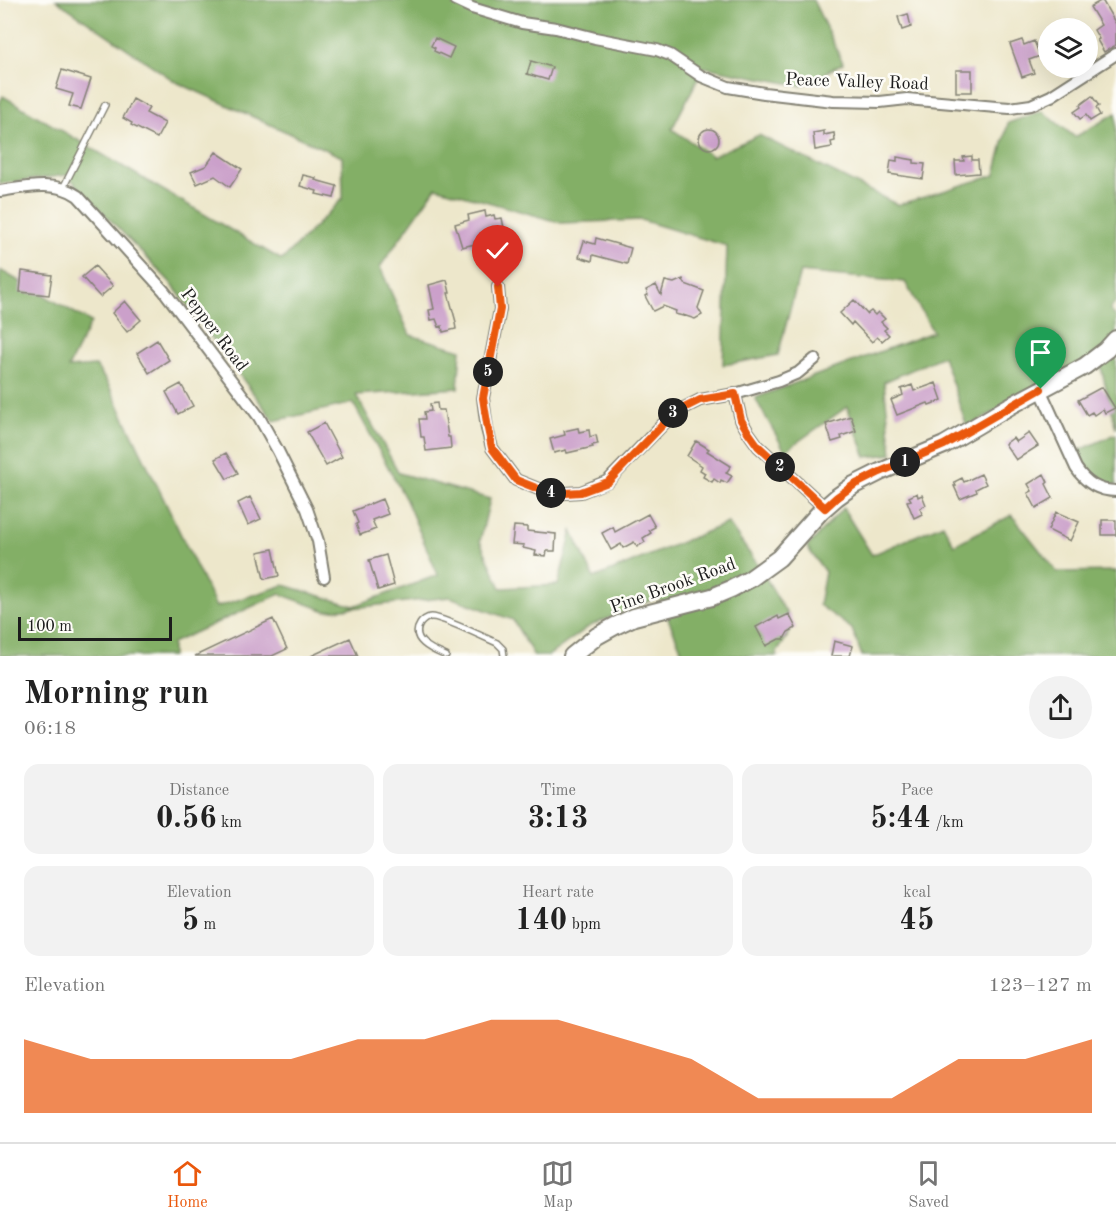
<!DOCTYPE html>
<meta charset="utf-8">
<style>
body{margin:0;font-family:"Old Standard TT",serif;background:#f2f2f2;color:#222;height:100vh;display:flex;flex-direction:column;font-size:22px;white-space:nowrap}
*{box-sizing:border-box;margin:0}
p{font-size:20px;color:#767676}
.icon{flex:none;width:33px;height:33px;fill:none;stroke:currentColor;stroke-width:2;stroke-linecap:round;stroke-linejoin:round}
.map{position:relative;height:656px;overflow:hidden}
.details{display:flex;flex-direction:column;background:#fff;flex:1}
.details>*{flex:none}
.controls{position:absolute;left:1038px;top:18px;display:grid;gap:12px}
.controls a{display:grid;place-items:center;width:60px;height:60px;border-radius:50%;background:#fff;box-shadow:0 6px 24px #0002;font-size:30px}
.scale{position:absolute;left:18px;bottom:15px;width:154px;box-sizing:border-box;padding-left:6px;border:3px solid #1c1c1c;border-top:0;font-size:16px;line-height:21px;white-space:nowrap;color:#1c1c1c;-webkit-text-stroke:4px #fdfcf7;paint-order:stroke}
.pin{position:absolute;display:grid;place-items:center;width:51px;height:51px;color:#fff;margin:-62px -26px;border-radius:50% 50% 50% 0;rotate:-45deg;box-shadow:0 0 6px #0007}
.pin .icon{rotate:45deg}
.km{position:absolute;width:30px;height:30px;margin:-15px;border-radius:50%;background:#222;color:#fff;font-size:16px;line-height:30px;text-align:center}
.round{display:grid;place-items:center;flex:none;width:63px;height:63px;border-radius:32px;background:#f2f2f2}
.summary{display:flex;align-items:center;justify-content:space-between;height:102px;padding:0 24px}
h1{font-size:33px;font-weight:600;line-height:45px}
.metrics{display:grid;grid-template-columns:repeat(3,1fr);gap:9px;height:102px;padding:6px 24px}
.metrics div{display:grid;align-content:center;border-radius:15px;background:#f2f2f2;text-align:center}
.metrics b{font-size:30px;font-weight:600}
.metrics small{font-size:16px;font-weight:400}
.metrics p{font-size:16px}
.chart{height:168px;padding:12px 24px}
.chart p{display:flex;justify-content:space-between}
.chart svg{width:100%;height:108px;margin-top:6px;fill:#ea580c;opacity:.7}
.tab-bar{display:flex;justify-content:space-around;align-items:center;height:84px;border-top:2px solid #e0e0e0;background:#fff;font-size:16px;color:#767676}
.tab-bar a{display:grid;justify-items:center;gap:3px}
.tab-bar .selected{color:#ea580c}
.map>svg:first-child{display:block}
</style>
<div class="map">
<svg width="1116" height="656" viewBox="0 0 1116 656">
<rect width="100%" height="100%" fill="#fdfcf7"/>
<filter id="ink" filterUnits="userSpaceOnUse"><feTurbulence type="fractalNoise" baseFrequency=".0167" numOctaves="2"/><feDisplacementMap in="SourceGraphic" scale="12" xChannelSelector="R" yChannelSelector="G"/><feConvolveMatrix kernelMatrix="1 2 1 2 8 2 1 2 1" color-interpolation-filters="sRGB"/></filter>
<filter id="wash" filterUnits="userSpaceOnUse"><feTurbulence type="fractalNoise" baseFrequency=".008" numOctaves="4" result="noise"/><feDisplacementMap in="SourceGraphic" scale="24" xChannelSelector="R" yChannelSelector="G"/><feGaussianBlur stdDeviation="1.35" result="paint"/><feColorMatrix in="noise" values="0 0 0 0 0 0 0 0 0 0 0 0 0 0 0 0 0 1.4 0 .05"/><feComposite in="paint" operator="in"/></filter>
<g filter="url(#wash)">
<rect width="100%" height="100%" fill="#ede7cb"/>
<path fill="#83af66" stroke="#506641" stroke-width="1.5" d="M 56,0 L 813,0 L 843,63 L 802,86 L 704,67 L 672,129 L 712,156 L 759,135 L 898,205 L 995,175 L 1008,123 L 1042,111 L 1075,137 L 1116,113 L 1116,301 L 1110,310 L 1116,317 L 1116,429 L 1098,355 L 967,427 L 943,356 L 884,382 L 892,454 L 866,457 L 847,407 L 785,451 L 755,398 L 933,332 L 905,282 L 800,272 L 778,355 L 723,365 L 727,246 L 641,220 L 561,223 L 436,187 L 380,267 L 410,335 L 461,350 L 458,388 L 356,395 L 399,473 L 490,499 L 480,541 L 501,588 L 558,585 L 572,531 L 594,578 L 728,523 L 760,568 L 794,626 L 776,654 L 778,656 L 684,656 L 659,597 L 590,626 L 548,656 L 534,656 L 513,620 L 450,597 L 326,611 L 280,594 L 172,643 L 172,656 L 0,656 L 0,270 L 91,322 L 68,368 L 96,366 L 108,384 L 216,607 L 284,585 L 354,606 L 438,575 L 406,500 L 353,403 L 274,421 L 170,282 L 67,175 L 0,184 L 0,102 L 3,96 L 282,260 L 343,198 L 342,157 L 176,82 Z
M 1116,434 L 1116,485 L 1090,483 L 1069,455 Z
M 843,508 L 872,555 L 943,524 L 954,545 L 1012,515 L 1057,572 L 1116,571 L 1116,656 L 862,656 L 852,629 L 819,605 L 825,572 L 807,547 Z"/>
<g id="blocks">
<path fill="#cba0ca" d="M 1102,0 L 1116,24 L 1116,45 L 1104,52 L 1097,40 L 1099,39 L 1094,30 L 1101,25 L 1090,7 Z
M 908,14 L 911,27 L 902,30 L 898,17 Z
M 435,38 L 454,47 L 449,58 L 434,51 L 435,48 L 431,46 Z
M 1022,40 L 1024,45 L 1034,41 L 1040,56 L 1029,60 L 1034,73 L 1022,77 L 1010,44 Z
M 531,61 L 552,67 L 548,80 L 527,74 Z
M 62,70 L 91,79 L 81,109 L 69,106 L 73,94 L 56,89 Z
M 956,70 L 972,70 L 972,92 L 956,92 Z
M 1092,96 L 1099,106 L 1096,108 L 1100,115 L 1090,121 L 1086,115 L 1080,119 L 1074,112 L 1081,107 L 1080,105 Z
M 133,99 L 149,108 L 146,113 L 165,123 L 157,138 L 131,125 L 132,123 L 123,118 Z
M699 139a10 10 0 1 1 20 0a10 10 0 1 1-20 0Z
M 824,131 L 824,135 L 834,133 L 835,141 L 831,142 L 832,147 L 815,150 L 813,133 Z
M 216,152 L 242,169 L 230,187 L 215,176 L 197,184 L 191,172 L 206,166 Z
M 972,156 L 972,160 L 978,160 L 979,173 L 956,175 L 955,161 L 964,161 L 963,157 Z
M 897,157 L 914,160 L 914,163 L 925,164 L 923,179 L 889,174 L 891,160 L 897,161 Z
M 303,175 L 316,178 L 315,180 L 337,186 L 334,198 L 316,194 L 317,191 L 300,186 Z
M 485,211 L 486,217 L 494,215 L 495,219 L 502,218 L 504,228 L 498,230 L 499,236 L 474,242 L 475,244 L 462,247 L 455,224 L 469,220 L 468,215 Z
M 596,238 L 631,248 L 627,264 L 593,255 L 592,261 L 579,257 L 584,241 L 595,244 Z
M 95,266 L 113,286 L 100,297 L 82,277 Z
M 22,271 L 52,275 L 49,295 L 20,292 Z
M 683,279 L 685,284 L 704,291 L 698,308 L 702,315 L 695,319 L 683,315 L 683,316 L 675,314 L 676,311 L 663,306 L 653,311 L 645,296 L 648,295 L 646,290 L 656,285 L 661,295 L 665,281 L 674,283 Z
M 447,280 L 450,293 L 448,293 L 456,322 L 455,323 L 456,329 L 443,332 L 442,326 L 439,327 L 436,319 L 431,320 L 429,310 L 434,309 L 429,285 Z
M 854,300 L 867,314 L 871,311 L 875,315 L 878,312 L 885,319 L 881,322 L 887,328 L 884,330 L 889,335 L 882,341 L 877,337 L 872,342 L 853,322 L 851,325 L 840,313 Z
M 125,301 L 141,320 L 127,332 L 112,313 Z
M 157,340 L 169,360 L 149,373 L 137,353 Z
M 936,383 L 942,400 L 929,405 L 928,403 L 897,415 L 891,400 L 903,395 L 901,389 L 912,385 L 914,391 Z
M 181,384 L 193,406 L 178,414 L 166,392 Z
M 1102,387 L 1115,408 L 1105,413 L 1103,409 L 1094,415 L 1092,412 L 1087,415 L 1078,400 Z
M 437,403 L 438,410 L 444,410 L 448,437 L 450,437 L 451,448 L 426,451 L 424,437 L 421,437 L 419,419 L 425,419 L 424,412 L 431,411 L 430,404 Z
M 851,416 L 856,431 L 841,436 L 842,439 L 832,442 L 826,424 Z
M 324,423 L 342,457 L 326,466 L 307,432 Z
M 578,428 L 579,432 L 589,430 L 590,437 L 596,435 L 598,444 L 592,445 L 593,447 L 567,453 L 566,450 L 554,453 L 550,439 L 565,435 L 564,431 Z
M 1029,433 L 1038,446 L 1016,460 L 1005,444 L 1013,438 L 1016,442 Z
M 696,441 L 709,449 L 707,451 L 731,466 L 726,473 L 732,476 L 727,483 L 721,480 L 720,483 L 714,479 L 712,482 L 703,477 L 705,473 L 700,470 L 702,466 L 687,456 Z
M 226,453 L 238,473 L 227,479 L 215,459 Z
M 981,474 L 986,484 L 976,489 L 977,492 L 960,499 L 954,486 L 956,486 L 954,482 L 962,478 L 964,482 Z
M 1044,474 L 1048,482 L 1046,484 L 1053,498 L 1036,508 L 1028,493 L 1032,491 L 1028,484 Z
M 917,493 L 918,497 L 922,495 L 926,505 L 920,508 L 922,514 L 914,518 L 907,501 L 911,500 L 909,497 Z
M 250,497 L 261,519 L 248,525 L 238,503 Z
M 382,499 L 388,514 L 372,520 L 376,529 L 360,535 L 356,524 L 358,523 L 353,511 Z
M 1056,512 L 1079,522 L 1070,541 L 1048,530 Z
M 648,514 L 655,527 L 649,530 L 651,533 L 643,538 L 645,542 L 637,547 L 634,542 L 623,548 L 621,544 L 611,550 L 602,533 L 613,527 L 615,532 Z
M 1102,520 L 1116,520 L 1116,535 L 1102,535 Z
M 514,526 L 527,527 L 527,531 L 556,534 L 555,551 L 547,551 L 546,556 L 535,555 L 536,551 L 523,548 L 524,545 L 512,544 Z
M 273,549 L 279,576 L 264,579 L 258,552 Z
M 386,555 L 394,585 L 378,590 L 369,560 Z
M 789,614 L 796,628 L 788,632 L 784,639 L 779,639 L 766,646 L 756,627 L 771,619 L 771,620 L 778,616 L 779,619 Z
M 273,619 L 287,649 L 272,656 L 195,656 Z
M 350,638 L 358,656 L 311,656 Z
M 834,641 L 853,646 L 850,656 L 831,656 Z"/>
</g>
</g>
<g filter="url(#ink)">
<use href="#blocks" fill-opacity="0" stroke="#848274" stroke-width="1.5"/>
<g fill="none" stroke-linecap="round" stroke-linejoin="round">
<defs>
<path id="lane" d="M 63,188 L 105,105
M 446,656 C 435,651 409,641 420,624 C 422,621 427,617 431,617 C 440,616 486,638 497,643 L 503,649 L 504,656"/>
<path id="street" d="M 455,0 L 472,8 L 522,23 L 556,28 L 595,38 L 657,50 L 670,55 L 701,76 L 728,87 L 764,93 L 833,101 L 880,102 L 907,99 L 996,107 L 1010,108 L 1031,105 L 1051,96 L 1116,54
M 0,191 C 26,187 56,180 78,196 L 164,291 L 259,417 L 278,451 L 307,509 L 318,541 L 324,577
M 498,287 L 500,309 L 483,398 L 487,429 L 492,448 L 516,480 L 551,494 L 581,492 L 608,481 L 674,413 L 700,400 L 735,394 L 779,381 L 798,373 L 815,359
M 1040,389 L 1076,468 C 1086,483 1098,491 1116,491
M 735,394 L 741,420 L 748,432 L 758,446 L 825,508"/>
<path id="secondary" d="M 572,656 L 597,636 L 615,626 L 634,617 L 712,597 L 731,589 L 750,579 L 779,558 L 821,511 L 837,497 L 854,485 L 880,472 L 944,445 L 1010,406 L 1085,366 L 1106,350 L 1116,339"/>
</defs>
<use href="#lane" stroke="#848274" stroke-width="8"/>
<use href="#street" stroke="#848274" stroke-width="14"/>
<use href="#secondary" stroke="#848274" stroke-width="20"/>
<use href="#lane" stroke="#fff" stroke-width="5"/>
<use href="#street" stroke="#fff" stroke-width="10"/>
<use href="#secondary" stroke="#fff" stroke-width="16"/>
</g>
</g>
<g fill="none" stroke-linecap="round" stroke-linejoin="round" filter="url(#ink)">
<defs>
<path id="route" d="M 498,287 L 500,309 L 483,398 L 488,429 L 492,448 L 516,480 L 551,494 L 581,492 L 608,482 L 674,413 L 700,400 L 735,394 L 741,420 L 748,432 L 758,446 L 825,508 L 837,497 L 854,485 L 880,472 L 944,445 L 1041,389"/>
</defs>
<use href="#route" stroke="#fff" stroke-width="12"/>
<use href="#route" stroke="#ea580c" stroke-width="8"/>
</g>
<g text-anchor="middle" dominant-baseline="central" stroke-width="5" stroke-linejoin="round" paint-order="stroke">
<g font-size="18" fill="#1c1c1c" stroke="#fdfcf7">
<text transform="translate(857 82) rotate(2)">Peace Valley Road</text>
<text transform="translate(214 330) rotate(53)">Pepper Road</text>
<text transform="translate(673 586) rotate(-20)">Pine Brook Road</text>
</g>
</g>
</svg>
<div class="controls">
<a><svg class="icon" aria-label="layers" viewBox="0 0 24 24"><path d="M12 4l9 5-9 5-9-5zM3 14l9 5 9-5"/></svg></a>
</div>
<div class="scale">100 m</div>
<div class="pin" style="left:1041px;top:389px;background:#1e9e55"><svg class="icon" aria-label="arrive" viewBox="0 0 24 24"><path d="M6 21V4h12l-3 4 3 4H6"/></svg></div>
<div class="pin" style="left:498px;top:287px;background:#d93025"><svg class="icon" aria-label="check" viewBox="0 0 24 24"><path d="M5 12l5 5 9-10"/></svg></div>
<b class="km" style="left:905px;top:462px">1</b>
<b class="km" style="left:780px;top:467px">2</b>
<b class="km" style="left:673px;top:413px">3</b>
<b class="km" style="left:551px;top:493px">4</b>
<b class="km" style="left:488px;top:372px">5</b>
</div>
<section class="details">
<div class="summary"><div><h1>Morning run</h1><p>06:18</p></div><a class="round"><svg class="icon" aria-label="share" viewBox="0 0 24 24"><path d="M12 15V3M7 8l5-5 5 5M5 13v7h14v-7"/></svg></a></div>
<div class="metrics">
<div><p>Distance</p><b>0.56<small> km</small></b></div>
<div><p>Time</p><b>3:13</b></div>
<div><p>Pace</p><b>5:44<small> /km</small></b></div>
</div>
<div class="metrics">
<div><p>Elevation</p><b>5<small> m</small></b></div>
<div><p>Heart rate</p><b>140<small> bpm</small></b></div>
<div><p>kcal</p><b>45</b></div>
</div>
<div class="chart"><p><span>Elevation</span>123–127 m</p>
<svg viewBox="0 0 160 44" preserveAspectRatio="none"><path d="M0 44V14L10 22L20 22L30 22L40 22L50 14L60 14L70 6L80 6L90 14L100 22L110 38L120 38L130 38L140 22L150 22L160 14V44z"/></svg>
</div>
</section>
<nav class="tab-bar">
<a class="selected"><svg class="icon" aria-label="home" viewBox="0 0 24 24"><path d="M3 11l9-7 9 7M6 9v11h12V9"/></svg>Home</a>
<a><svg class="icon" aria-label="map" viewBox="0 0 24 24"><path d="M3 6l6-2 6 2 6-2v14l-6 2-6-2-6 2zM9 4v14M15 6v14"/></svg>Map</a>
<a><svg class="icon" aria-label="saved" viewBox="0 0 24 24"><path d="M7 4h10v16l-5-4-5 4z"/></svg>Saved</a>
</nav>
